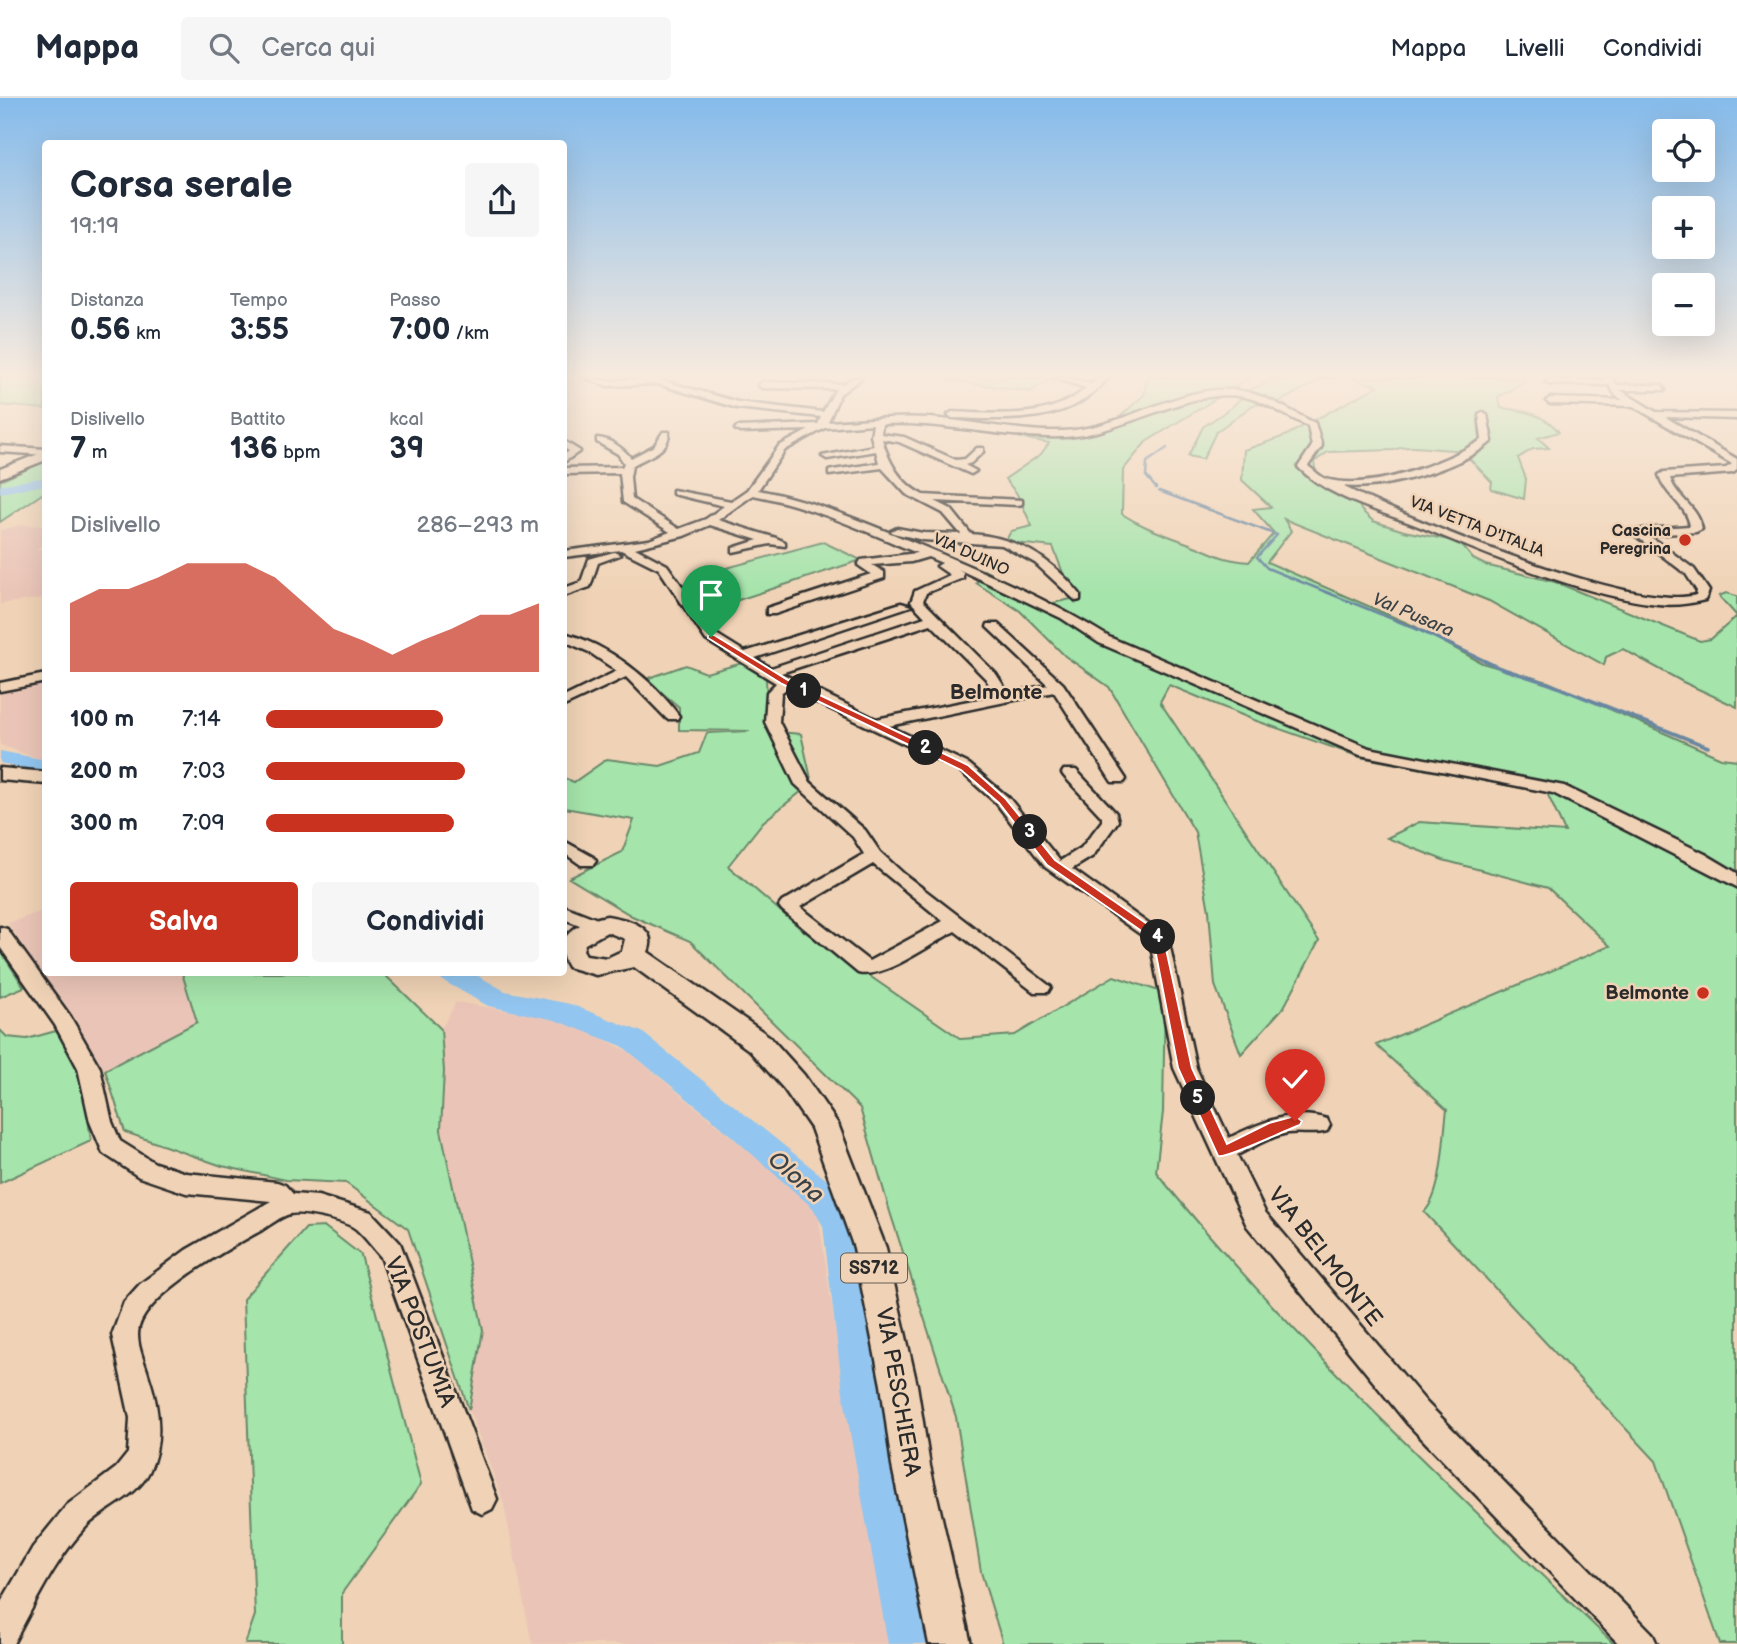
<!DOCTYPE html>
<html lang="it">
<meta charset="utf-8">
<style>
body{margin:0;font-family:"Balsamiq Sans",sans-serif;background:#f6f6f7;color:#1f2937;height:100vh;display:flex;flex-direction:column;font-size:26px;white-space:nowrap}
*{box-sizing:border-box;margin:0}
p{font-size:23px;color:#747a83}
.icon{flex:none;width:38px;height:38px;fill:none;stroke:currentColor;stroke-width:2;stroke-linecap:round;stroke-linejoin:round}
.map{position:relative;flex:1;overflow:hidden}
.side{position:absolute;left:42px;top:42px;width:525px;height:836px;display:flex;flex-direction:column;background:#fff;border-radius:7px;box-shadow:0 7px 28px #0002}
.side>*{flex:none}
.buttons{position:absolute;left:1652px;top:21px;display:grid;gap:14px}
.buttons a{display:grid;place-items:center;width:63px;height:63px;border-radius:7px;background:#fff;box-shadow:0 7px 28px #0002;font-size:35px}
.pin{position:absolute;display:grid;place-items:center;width:60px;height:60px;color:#fff;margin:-72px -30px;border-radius:50% 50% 50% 0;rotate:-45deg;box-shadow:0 0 7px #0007}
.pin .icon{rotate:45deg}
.km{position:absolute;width:35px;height:35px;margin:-18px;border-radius:50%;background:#222;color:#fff;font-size:19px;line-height:35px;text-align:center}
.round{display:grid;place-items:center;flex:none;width:74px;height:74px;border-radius:7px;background:#f6f6f7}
.summary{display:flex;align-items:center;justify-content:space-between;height:119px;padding:0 28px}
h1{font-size:38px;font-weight:800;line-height:52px}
.stats{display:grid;grid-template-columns:repeat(3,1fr);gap:10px;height:119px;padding:7px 28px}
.stats div{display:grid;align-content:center}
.stats b{font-size:30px;font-weight:800}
.stats small{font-size:19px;font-weight:400}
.stats p{font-size:19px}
.chart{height:196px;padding:14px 28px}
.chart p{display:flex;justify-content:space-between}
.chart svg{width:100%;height:126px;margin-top:7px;fill:#c8321e;opacity:.7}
.cta{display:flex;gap:14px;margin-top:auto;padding:14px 28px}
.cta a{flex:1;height:80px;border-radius:7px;background:#c8321e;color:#fff;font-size:28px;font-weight:800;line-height:80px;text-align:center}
.cta a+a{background:#f6f6f7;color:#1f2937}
ul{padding:0 28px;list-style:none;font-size:23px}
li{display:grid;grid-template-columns:112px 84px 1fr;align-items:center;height:52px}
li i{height:18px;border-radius:9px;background:#c8321e}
header{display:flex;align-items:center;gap:42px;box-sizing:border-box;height:98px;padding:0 35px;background:#fff;border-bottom:2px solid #e0e1e3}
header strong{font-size:33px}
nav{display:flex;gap:38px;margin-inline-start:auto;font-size:24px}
.search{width:490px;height:63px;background:#f6f6f7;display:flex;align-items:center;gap:18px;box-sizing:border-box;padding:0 24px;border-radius:7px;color:#747a83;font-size:26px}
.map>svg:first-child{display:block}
</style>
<header>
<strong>Mappa</strong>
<div class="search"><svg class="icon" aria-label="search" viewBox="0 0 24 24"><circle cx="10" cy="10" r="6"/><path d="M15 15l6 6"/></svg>Cerca qui</div>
<nav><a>Mappa</a><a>Livelli</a><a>Condividi</a></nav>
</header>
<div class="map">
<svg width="1737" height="1546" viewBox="0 0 1737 1546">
<rect width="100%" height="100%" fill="#f0d3b6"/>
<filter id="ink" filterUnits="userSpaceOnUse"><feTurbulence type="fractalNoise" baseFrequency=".0143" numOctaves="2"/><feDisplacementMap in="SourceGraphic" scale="14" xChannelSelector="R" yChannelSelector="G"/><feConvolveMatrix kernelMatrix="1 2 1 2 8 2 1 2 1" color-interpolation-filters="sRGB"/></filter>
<g filter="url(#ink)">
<path fill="#eac5b7" d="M 21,427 L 45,428 L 45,445 L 36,451 L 45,452 L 43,456 L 45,456 L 45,500 L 0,506 L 0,432 Z
M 45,583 L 45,663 L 0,647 L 0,593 Z
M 45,812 L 46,875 L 182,875 L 197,924 L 105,972 L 8,825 Z
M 456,904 L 565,922 L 628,953 L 807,1101 L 818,1115 L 855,1362 L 892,1546 L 532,1546 L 503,1403 L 469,1312 L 483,1232 L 441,1032 L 444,973 L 441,931 Z"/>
<path fill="#a5e4ab" stroke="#68886b" stroke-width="2" d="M 0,280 L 45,280 L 45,311 L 0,307 Z
M 1035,280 L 1049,282 L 1030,294 L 945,281 Z
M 1147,280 L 1249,280 L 1146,344 L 1123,372 L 1122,416 C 1145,431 1167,437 1192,447 C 1218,457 1220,461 1249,464 L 1274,435 L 1253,411 L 1271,409 L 1242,382 L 1244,352 L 1285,338 L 1378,288 L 1351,280 L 1526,280 L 1520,287 L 1498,299 L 1501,310 C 1522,312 1545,316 1559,334 L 1538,340 L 1549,350 L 1533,351 L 1518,360 L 1526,381 L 1524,401 L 1491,391 L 1492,384 L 1461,352 C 1442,353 1409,345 1394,352 L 1328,354 L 1314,364 L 1316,375 L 1357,399 L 1361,412 L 1373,423 L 1404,433 L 1459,444 L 1473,461 L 1485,467 L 1555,484 L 1700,543 L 1711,541 L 1737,518 L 1719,498 L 1726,495 L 1737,498 L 1737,609 L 1683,584 L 1623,551 L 1606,559 L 1604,567 L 1489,503 L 1284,421 L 1291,433 L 1267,464 L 1414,528 L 1482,565 L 1548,584 L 1721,660 L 1737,662 L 1737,1546 L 1720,1546 L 1656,1363 L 1424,1114 C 1443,1096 1443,1038 1447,1012 L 1376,947 L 1610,848 L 1548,790 L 1443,762 L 1387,740 L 1419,724 L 1565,734 L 1547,695 L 1360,659 L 1254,622 L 1169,587 L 1160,604 L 1319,843 L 1284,909 L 1241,956 L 1215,887 L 1209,813 L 1195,734 L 1109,589 L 1065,558 L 1020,513 L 976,485 L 984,472 L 1044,507 L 1080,499 L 1065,480 L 1053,449 L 1005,444 L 1011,433 L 1032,428 L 1017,396 L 1005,381 L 1041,356 L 1049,345 L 1022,340 L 1036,335 L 1110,328 L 1144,297 Z
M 1301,280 L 1338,280 L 1322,281 L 1277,305 L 1253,307 L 1216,334 L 1203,361 L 1188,358 L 1203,329 L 1232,309 L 1249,292 L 1270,283 L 1294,283 Z
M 45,363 L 45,394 L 0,424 L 0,383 Z
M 823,444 L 861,462 L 732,504 L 704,476 Z
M 746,564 L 766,580 L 768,633 L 801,636 L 812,685 L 763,724 L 728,768 L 800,830 L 961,941 L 1015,937 L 1114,878 L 1165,895 L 1163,1014 L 1156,1074 C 1291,1241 1458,1397 1614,1546 L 1003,1546 L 981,1474 L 956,1319 L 890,1114 L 860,1010 L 690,843 L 632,818 L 569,780 L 622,754 L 634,722 L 564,710 L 564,680 L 574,684 L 607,661 L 660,668 L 699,655 L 707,635 L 750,633 L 679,632 L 679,609 L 646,581 L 686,567 L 706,575 Z
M 0,852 L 24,889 L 0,899 Z
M 182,875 L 383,875 L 441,931 L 444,973 L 441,1032 L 483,1232 L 469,1312 L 408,1131 L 346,1085 L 286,1082 L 222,1068 L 125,1034 L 105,972 L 197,924 Z
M 0,932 L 7,939 L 27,941 L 56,933 L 82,973 L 91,1043 L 0,1085 Z
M 325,1129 L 361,1157 L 421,1386 L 342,1495 L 342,1546 L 245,1546 L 255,1517 L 243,1201 L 306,1130 Z"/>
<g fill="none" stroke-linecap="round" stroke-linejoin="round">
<path stroke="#6987a1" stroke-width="2.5" d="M 1156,390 L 1146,378 L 1147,364 L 1167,350
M 1159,393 L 1277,437 L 1257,459 L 1267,470 L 1417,531"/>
<path stroke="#6987a1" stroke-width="3.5" d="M 1413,529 L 1500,570 L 1550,586 L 1708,649"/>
<path fill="#92c5ef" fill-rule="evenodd" d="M 46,379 L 46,387 L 0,395 L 0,387 Z
M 0,653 L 46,662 L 46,675 L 0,665 Z
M 438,875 L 473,875 L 505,893 L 570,906 L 642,934 L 837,1090 L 857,1126 L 881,1295 L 932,1546 L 888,1546 L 843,1295 L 823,1128 L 813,1110 L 711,1020 L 622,948 L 555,922 L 488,908 L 442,882 Z"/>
<defs>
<path id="minor" d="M 586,280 L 608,283 L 653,280 L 738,304 L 823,314 L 836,291 L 762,290 L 758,287 L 762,284 L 843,286 L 853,280 L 862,280 L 840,296 L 828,324 C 861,322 895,318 929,320 C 973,323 1017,334 1062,333 C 1124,332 1187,280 1247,294 C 1272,300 1293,315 1315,325 L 1322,348 L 1308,368 C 1314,372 1320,379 1326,381 C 1372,394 1443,365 1482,342 L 1479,317 L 1483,314 L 1487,317 L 1492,343 C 1460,371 1383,393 1342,388 C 1406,420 1633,514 1696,497 L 1697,493 L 1686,476 L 1636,438 L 1639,432 L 1643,431 L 1690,428 C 1687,407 1665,398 1659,377 L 1664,374 L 1726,370 L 1732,366 L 1633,308 L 1550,306 L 1546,303 L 1550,300 L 1623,302 L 1616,298 L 1609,287 L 1549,286 L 1545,284 L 1549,282 L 1606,282 L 1604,280 L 1612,280 L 1617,287 L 1662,287 L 1665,292 L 1620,292 L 1656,314 L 1737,315 L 1737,321 L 1665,319 L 1737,361 L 1737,372 L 1733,375 L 1670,380 C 1676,400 1698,408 1702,431 L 1696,434 L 1648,437 L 1694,471 L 1709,493 L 1705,502 C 1689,506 1674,508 1658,506 C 1582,498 1484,455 1413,426 C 1376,412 1326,398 1298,369 L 1312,348 L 1308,328 C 1287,319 1267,304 1245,299 C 1192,287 1123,337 1064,339 C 1003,341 943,323 882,326 L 881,336 L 904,339 L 956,362 L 965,361 L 977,350 L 983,350 L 983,354 L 971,365 L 965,367 L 976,373 L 971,376 L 899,344 L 882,341 C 889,365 900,385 923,397 L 1022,402 L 1022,406 L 1018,407 L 935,403 L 951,411 L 971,436 C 1017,439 1051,460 1080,496 L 1080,502 L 1076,503 L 1035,465 L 1002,447 L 923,442 L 893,435 L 891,433 L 897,430 L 923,435 L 961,436 L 943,415 L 906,396 L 882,370 L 829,377 L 829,373 L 833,372 L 879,365 L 876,353 L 827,361 L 822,358 L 874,348 L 871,338 L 873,326 L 825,330 L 785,352 L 758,392 C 813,402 863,424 915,445 C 982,473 1048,501 1109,539 L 1369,650 L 1564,688 L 1705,756 L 1737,775 L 1737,789 L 1553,695 L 1360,657 L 1099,545 L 1061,520 L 958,471 L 963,474 L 963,480 L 926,495 L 923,503 L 996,576 L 1005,590 L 1004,596 L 1048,587 L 987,529 L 988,526 L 998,526 L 1063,586 L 1126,681 L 1124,684 L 1112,684 L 1054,594 L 889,628 L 969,666 L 1009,700 L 1060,763 L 1081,750 L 1102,723 L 1102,719 L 1064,678 L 1062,675 L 1064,672 L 1076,672 L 1116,715 L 1118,723 L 1093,758 L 1072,771 L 1168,840 L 1196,970 L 1229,1040 C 1260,1025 1293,1010 1327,1021 L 1330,1027 L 1327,1033 C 1314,1037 1301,1033 1288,1035 C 1270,1038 1254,1049 1237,1057 L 1265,1114 L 1427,1305 L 1652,1535 L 1657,1546 L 1619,1546 L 1407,1325 L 1247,1128 L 1174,970 L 1150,843 L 1045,769 L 997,706 L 959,672 L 787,590 L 781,595 L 779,624 L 810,684 L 865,732 L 880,754 L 904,776 L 1051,889 L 1048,894 L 1034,894 L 955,833 C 932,845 883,882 858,875 L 782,812 L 779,808 L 782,804 L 864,756 L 853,739 L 795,686 L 765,624 L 767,594 L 776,585 L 706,542 L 659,471 L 621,452 L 564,459 L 564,453 L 649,442 L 670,434 L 623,404 L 620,375 L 564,376 L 564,370 L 622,369 L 624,365 L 618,356 L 597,344 L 597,340 C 609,340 623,350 631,360 L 654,348 L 663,334 L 669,334 C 669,355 646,358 632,368 L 630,379 L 632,401 L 679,431 L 706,421 L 724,408 L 673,396 L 673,392 L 731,403 L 747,392 L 779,348 L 809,332 L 740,334 L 735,331 L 737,329 L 818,326 L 821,319 L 737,310 L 658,286 L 607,288 ZM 753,397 C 811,408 863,432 917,455 L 861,462 L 858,467 L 871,476 L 767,510 L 767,516 L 775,516 L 884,480 L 884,474 L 872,467 L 911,464 L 928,459 L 942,465 L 937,468 L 950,477 L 915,493 L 911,504 L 925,519 L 771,570 L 755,560 L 911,508 L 901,505 L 745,554 L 716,536 L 667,467 L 635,450 L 684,438 L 710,427 L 758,442 L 733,450 L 733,454 L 770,446 L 785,448 L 785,444 L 776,440 L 718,422 ZM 931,526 L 986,581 L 991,590 L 989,599 L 876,621 L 781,575 ZM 873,766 L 943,823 L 869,863 L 800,809 Z
M 1054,280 L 1067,280 L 1091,286 L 1099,280 L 1109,280 C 1099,289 1087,301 1075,307 C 1038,325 992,321 952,320 L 948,317 L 952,314 C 996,316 1051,322 1086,290 Z
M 564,343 L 580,353 L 564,364 L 564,357 L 569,353 L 564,350 Z
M 0,348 L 46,351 L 46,357 L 0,354 Z
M 614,454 L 620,457 L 598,465 L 590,489 L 564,498 L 564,490 L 581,484 L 589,461 Z
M 564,535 C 609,547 652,581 679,618 L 677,621 L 667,621 L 626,579 L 564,608 L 564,599 L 617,573 L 589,554 L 564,543 Z
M 46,576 L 46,584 L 0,593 L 0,585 Z
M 564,743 L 593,759 L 596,763 L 593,767 L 581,767 L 564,755 Z
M 564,808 L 605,824 L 607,828 L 598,834 L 564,821 Z
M 0,829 L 7,831 L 70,918 L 100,970 L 112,1024 L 120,1043 L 155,1065 L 186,1075 L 277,1084 L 285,1087 L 293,1096 L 318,1098 L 371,1114 L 400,1145 L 497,1401 L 492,1411 L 482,1416 L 472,1411 L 381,1159 C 373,1150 365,1139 356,1131 C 347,1123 303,1113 290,1116 C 281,1118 270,1127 262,1132 C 231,1149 149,1194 139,1229 C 135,1244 144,1262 148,1276 C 159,1308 164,1343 149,1374 C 136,1400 105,1409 86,1429 C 54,1463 35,1506 13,1546 L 0,1546 L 0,1506 L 33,1449 L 67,1407 L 116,1370 L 128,1355 L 130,1320 L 112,1237 L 124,1204 L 140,1186 L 186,1152 L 271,1103 L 186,1095 L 139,1079 L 103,1055 L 90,1024 L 78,970 L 55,927 L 0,849 Z"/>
<path id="major" d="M 46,353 L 46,362 L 0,380 L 0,371 Z
M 0,670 L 46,674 L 46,686 L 0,682 Z
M 607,818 C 626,821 659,828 648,854 L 769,938 L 804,977 L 838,1026 L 886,1150 L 917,1287 L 930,1368 L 971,1546 L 929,1546 L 892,1368 L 881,1287 L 854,1150 L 811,1030 L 784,991 L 749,952 L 634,869 L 596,877 L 568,869 C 549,838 581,823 607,818 ZM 607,834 L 625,841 L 622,853 L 607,860 L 586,857 L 583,852 L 585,846 Z"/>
</defs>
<use href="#minor" stroke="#2b2b2b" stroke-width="5"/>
<use href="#major" stroke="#2b2b2b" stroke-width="5"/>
<use href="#minor" fill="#f0d3b6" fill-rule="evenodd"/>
<use href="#major" fill="#f0d3b6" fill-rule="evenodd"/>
</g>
</g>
<linearGradient id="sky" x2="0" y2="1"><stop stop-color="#85bbeb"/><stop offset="0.56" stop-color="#f8ebde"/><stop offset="1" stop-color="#f8ebde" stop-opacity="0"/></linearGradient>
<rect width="1737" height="496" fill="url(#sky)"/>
<path fill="#c8321e" stroke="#fff" stroke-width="2" d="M 708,537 L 714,537 L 788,582 L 968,667 L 1006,701 L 1055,762 L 1163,837 L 1192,970 L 1227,1046 L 1269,1025 L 1295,1018 L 1302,1023 L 1300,1027 C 1285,1032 1227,1061 1218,1058 L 1178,970 L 1153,841 L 1047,767 L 999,705 L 961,672 L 782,586 L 708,540 Z"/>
<g fill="#c8321e" stroke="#f0d3b6" stroke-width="2.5">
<circle cx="1685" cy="442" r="7"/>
<circle cx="1703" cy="895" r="7"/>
</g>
<g text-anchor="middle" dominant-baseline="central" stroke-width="5" stroke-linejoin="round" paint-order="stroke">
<g font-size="16" fill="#2b2b2b" stroke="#f0d3b6">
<text transform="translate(1477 429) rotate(21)">VIA VETTA D'ITALIA</text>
<text transform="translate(971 457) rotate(24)">VIA DUINO</text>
</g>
<g font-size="16" font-weight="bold" fill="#2b2b2b" stroke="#f0d3b6" text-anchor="end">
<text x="1671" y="433">Cascina<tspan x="1671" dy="18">Peregrina</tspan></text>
</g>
<g font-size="18" font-style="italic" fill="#3a4248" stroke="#f0d3b6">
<text transform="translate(1413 517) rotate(23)">Val Pusara</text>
</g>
<rect fill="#f0d3b6" stroke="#665d55" stroke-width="2" x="841" y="1155.5" width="66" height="29" rx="5"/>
<g font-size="18" font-weight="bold" fill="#2b2b2b">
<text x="874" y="1170">SS712</text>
</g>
<g font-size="19" font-weight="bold" fill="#2b2b2b" stroke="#f0d3b6" text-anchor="end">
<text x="1689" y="895">Belmonte</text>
</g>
<g font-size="21" font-weight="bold" fill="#2b2b2b" stroke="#f0d3b6">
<text x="996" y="594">Belmonte</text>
</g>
<g font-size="23" fill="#2b2b2b" stroke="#f0d3b6">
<text transform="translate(1325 1159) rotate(52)">VIA BELMONTE</text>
<text transform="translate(420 1234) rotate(69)">VIA POSTUMIA</text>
<text transform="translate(898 1294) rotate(80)">VIA PESCHIERA</text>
</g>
<g font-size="24" font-style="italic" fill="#3a4248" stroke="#f0d3b6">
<text transform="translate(796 1079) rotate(41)">Olona</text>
</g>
</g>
</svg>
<div class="buttons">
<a><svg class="icon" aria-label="locate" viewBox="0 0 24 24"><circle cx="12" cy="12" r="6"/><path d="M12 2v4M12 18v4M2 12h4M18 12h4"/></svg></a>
<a>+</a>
<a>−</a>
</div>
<div class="pin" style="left:711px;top:539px;background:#1e9e55"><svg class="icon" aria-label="arrive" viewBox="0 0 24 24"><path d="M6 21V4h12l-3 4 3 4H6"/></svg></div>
<div class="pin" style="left:1295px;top:1023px;background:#d93025"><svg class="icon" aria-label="check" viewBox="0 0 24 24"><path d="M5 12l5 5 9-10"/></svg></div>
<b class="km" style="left:804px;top:593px">1</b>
<b class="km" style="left:926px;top:650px">2</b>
<b class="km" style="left:1030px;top:734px">3</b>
<b class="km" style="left:1158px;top:839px">4</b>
<b class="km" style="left:1198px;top:1000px">5</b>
<section class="side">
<div class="summary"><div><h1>Corsa serale</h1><p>19:19</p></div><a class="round"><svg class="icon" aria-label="share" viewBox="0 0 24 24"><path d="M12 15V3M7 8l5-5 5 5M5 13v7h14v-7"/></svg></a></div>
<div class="stats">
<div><p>Distanza</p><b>0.56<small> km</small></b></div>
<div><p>Tempo</p><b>3:55</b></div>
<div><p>Passo</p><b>7:00<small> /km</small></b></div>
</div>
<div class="stats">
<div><p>Dislivello</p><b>7<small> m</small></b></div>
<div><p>Battito</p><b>136<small> bpm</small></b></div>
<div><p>kcal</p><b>39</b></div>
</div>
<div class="chart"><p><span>Dislivello</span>286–293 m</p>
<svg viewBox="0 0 160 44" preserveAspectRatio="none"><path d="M0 44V20L10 15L20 15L30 11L40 6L50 6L60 6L70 11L80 20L90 29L100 33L110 38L120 33L130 29L140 24L150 24L160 20V44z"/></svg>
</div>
<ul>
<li><b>100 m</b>7:14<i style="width:65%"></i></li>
<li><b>200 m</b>7:03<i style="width:73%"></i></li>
<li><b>300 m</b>7:09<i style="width:69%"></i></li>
</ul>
<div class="cta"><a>Salva</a><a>Condividi</a></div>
</section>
</div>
